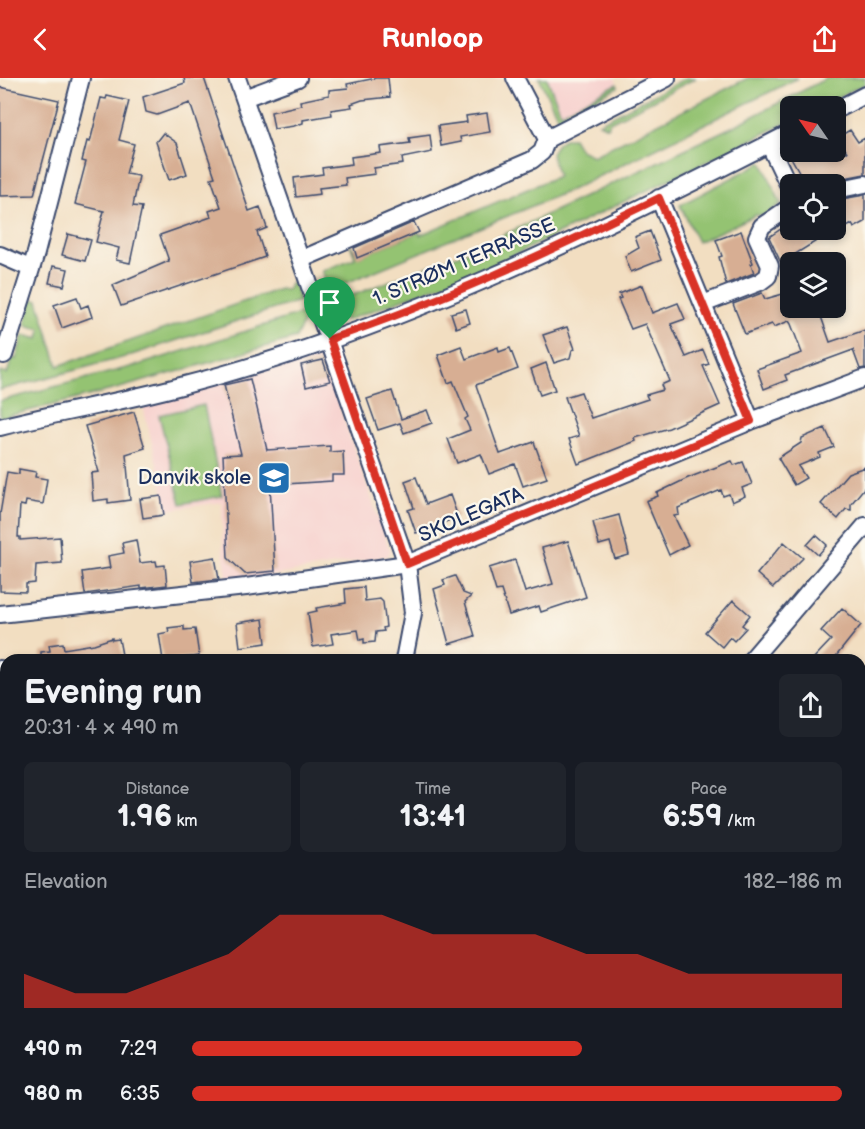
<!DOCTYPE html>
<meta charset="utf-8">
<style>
body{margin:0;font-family:"Balsamiq Sans",sans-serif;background:#20242c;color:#f1f3f6;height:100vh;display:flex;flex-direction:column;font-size:22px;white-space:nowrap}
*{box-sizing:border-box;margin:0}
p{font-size:20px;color:#9ea1a6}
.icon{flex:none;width:33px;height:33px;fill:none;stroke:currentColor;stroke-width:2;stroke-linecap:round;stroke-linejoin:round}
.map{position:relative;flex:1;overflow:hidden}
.drawer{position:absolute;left:0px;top:576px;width:866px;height:476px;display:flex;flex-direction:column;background:#171b24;border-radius:18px 18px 0 0;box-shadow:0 3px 9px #0003}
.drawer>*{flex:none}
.needle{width:39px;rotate:304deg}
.buttons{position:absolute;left:780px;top:18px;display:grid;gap:12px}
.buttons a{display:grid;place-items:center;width:66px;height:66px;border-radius:9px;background:#171b24;box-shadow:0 3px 9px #0003;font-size:30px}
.pin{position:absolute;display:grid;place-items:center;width:51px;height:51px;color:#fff;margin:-62px -26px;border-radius:50% 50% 50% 0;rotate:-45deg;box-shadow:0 0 6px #0007}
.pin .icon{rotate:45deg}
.round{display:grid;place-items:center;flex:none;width:63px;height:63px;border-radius:9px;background:#20242c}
.overview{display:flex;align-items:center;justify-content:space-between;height:102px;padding:0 24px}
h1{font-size:33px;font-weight:700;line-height:45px}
.figures{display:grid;grid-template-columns:repeat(3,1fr);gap:9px;height:102px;padding:6px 24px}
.figures div{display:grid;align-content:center;border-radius:9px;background:#20242c;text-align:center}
.figures b{font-size:30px;font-weight:700}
.figures small{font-size:16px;font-weight:400}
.figures p{font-size:16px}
.chart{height:168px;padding:12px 24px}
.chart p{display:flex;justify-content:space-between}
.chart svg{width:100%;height:108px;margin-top:6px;fill:#d93025;opacity:.7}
ul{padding:0 24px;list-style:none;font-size:20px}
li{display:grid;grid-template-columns:96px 72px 1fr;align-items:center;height:45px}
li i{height:15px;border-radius:8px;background:#d93025}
header{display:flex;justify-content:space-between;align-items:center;height:78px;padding:0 24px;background:#d93025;color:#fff;font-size:27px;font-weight:700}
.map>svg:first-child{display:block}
</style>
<header><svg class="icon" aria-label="back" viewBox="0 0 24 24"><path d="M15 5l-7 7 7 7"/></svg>Runloop<svg class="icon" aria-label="share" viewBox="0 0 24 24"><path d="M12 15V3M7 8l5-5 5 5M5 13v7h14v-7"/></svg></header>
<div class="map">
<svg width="865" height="1051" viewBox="0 0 865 1051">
<rect width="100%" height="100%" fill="#fbf7ec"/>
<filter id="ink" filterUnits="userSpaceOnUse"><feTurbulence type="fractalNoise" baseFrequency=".0167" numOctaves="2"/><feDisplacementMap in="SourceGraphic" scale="12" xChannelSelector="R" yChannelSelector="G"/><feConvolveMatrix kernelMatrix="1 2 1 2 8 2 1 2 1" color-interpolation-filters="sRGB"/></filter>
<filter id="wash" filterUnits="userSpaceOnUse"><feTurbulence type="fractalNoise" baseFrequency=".008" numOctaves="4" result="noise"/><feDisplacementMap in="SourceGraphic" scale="24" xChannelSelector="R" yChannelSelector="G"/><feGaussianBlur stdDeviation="1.35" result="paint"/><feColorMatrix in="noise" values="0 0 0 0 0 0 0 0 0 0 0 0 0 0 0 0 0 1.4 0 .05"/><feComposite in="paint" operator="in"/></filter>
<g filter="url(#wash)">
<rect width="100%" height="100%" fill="#f2dec1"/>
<path fill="#f7d0cd" d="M 547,0 L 615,0 L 617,6 L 561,35 Z
M 320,274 L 390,473 L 388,478 L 228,505 L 223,472 L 222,424 L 168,432 L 142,324 Z"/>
<path fill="#94c372" stroke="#587968" stroke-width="1.5" d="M 539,0 L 547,0 L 561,35 L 617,6 L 618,9 L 558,40 Z
M 686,0 L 696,0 L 610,44 L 607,49 L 599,45 Z
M 748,0 L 798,0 L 571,112 L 329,212 L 322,193 L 355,180 L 350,166 L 358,179 L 419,154 L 420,157 L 558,98 L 551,76 C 555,66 562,59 573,60 L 580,72 L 593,78 Z
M 827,0 L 865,0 L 865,6 L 819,28 L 790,28 L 790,43 L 483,192 L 347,242 L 342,240 L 335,224 L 474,171 L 738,46 Z
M 762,84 L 781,126 L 763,138 L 756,137 L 698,164 L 680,127 Z
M 291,204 L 295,208 L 299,223 L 125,279 L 0,312 L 0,294 L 7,296 L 12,280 L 16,281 L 23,257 L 39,261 L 41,251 L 25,247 L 32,221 L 38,222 L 58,288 L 280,211 L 287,212 Z
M 303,235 L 304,242 L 296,260 L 116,311 L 0,340 L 0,323 L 142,286 Z
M 204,327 L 222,418 L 181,426 L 159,337 Z"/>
<g id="blocks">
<path fill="#d7ae93" d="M 184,0 L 204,0 L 249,133 L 260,129 L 267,150 L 257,154 L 265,179 L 121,228 L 113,207 L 169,183 L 160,157 L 211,139 L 209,133 L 221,129 L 211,100 L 215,99 L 190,25 L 157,37 L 146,34 L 143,19 L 185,5 Z
M 376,0 L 388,0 L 390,19 L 362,22 L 351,26 L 352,29 L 331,32 L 332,37 L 303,42 L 303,45 L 294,48 L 274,51 L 271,34 L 301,27 L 300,23 L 329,17 L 329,12 L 348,10 L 347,6 Z
M 0,9 L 59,22 L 34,117 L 0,118 Z
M 107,18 L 129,23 L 119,62 L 134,66 L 126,96 L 139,98 L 133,128 L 142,129 L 130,185 L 116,182 L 119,170 L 96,164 L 104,133 L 75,126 L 86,84 L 82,83 L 87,63 L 90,64 L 101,20 L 106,21 Z
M 487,35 L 490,54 L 460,59 L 461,64 L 441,68 L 438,48 L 467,44 L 466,38 Z
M 850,52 L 858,64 L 865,60 L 865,96 L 834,102 L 827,106 L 806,106 L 788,74 L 847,74 L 838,59 Z
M 163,55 L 177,65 L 187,96 L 169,102 L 156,64 Z
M 430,57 L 432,74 L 402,80 L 403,86 L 374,90 L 375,96 L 345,100 L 346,107 L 319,110 L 320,116 L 296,119 L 294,100 L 323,96 L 322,90 L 352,86 L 351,79 L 381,75 L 380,69 L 410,65 L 409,60 Z
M 865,117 L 865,144 L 854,150 L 852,146 L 836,155 L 836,122 Z
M 414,144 L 419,154 L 357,180 L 354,170 Z
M 790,145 L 790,152 L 834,152 L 781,185 L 769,159 Z
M 650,153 L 661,182 L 631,194 L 625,178 L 639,170 L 635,159 Z
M 741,153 L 753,185 L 751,186 L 754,195 L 726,206 L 719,179 L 722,178 L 716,162 Z
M 68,156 L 91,162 L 85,183 L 62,177 Z
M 53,188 L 68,191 L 64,208 L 49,205 Z
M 642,207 L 652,235 L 678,225 L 685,241 L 671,246 L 686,279 L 703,272 L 709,286 L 703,288 L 720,327 L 669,350 L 635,360 L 636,363 L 578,386 L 569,361 L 579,358 L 565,319 L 581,314 L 591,340 L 648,321 L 646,317 L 663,312 L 661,307 L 670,303 L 645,246 L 631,251 L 618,221 L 621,220 L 619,216 Z
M 790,214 L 790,230 L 818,230 L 830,264 L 865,252 L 865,290 L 860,291 L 853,272 L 785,297 L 787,302 L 764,311 L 757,291 L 802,275 L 791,246 L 789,243 L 774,249 L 772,246 L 745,256 L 733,226 L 762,215 L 765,221 Z
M 77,219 L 81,230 L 88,227 L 92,239 L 62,250 L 54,227 Z
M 466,231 L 470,245 L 456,250 L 451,235 Z
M 567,249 L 575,271 L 572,272 L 570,280 L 554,285 L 543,257 Z
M 461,268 L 466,281 L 498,269 L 499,274 L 510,270 L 518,291 L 476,307 L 500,376 L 534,364 L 547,400 L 523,408 L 515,386 L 489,396 L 481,376 L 457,385 L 448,361 L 470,352 L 465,341 L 468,339 L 453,303 L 448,305 L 438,277 Z
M 323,282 L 330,303 L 306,309 L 301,287 Z
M 546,285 L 555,312 L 540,317 L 531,291 Z
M 250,301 L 267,372 L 330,368 L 330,374 L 343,373 L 344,397 L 332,397 L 332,403 L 270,407 L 275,493 L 245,496 L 228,480 L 223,377 L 241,376 L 224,307 Z
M 392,313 L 401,341 L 427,332 L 432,345 L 404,355 L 400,345 L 378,352 L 367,321 Z
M 134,334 L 145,370 L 126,376 L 130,422 L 108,425 L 108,421 L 93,423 L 91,395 L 99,394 L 85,348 Z
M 825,350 L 834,369 L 819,375 L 820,379 L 798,388 L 806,400 L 794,407 L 778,380 L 801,365 L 802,360 Z
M 732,383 L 734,387 L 743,384 L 752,406 L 742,410 L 745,418 L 732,424 L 729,416 L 723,418 L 721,412 L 678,430 L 679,437 L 674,438 L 688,467 L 669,477 L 646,423 L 658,418 L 657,415 L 688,400 Z
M 865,389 L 865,409 L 851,426 L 851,432 L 846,431 L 838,441 L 821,426 L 848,395 Z
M 19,391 L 36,394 L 35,399 L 47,401 L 43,426 L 26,423 L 25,428 L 20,427 L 18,459 L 20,459 L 20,462 L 60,459 L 62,485 L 36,487 L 35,505 L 26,506 L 26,514 L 0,513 L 0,436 L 7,394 L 19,396 Z
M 416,399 L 426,426 L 450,417 L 458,439 L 416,455 L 408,432 L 414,430 L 405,403 Z
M 161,418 L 164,437 L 143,440 L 140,421 Z
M 619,437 L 629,477 L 615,481 L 610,464 L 599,467 L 593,444 Z
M 816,457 L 827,467 L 818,477 L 807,467 Z
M 136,462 L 140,485 L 156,483 L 157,488 L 165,487 L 167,507 L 141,510 L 141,508 L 85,516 L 82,494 L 110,490 L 108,478 L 124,475 L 122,465 Z
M 568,463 L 586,519 L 541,534 L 539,528 L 509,537 L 501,512 L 496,513 L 489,490 L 515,482 L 525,514 L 553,506 L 542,470 Z
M 784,464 L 803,480 L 773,510 L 757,496 Z
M 215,479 L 219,501 L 193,504 L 190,483 Z
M 455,498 L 463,515 L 471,518 L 465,524 L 475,558 L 449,566 L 434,511 L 445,507 L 443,502 Z
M 364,509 L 365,523 L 380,521 L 383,524 L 386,549 L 383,550 L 384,553 L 376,554 L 375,564 L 364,565 L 364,561 L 360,562 L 358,552 L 331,556 L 333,566 L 313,569 L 308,535 L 317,533 L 316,530 L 346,525 L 345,511 Z
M 733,522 L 750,537 L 742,547 L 746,550 L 734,563 L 730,559 L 722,569 L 705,554 Z
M 842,530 L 861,547 L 833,582 L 812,582 L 831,562 L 821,553 Z
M 263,541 L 266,565 L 240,569 L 237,545 Z
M 184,548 L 184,552 L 195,551 L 199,578 L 163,582 L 159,556 L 169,554 L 168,550 Z
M 112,560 L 112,562 L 119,561 L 123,582 L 41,582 L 41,574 L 50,573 L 49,567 L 63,565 L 64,571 L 94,566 Z"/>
</g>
</g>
<g filter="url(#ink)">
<use href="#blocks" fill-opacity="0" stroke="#3b496d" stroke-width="1.5"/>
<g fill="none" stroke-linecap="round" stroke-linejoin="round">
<defs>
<path id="lane" d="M 651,1046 L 672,1051"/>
<path id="street" d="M 237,0 L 407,486 L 413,535 L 404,582
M 515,0 L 547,61
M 244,20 L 298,0
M 836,32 L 865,17
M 547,61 L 667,0
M 769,66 L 790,110
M 836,112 L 865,106
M 659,120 L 751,343
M 0,177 L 30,190
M 302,181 L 532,82 L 542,74 L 547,61
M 703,226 L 760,204 L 768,198 L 770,188 L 757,159 L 762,148 L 790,129
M 4,277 L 36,175 L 81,0
M 0,349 C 60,334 121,324 181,308 C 395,253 595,155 790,55
M 0,536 L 246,509 L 407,486 L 751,343 L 865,300
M 751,582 L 865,448
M 0,591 L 6,596
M 860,789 L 865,783
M 860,984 L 865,984
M 860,1035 L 865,1030
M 105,1046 L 122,1051
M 0,1049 L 9,1051
M 839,1051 L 846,1046"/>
<path id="secondary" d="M 860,686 L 865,683
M 0,743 L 6,744
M 0,878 L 6,879"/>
</defs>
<use href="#lane" stroke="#3b496d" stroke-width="11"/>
<use href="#street" stroke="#3b496d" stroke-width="20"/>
<use href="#secondary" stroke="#3b496d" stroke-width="26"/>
<use href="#lane" stroke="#fff" stroke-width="8"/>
<use href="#street" stroke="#fff" stroke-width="16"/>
<use href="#secondary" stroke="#fff" stroke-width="22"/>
</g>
</g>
<g fill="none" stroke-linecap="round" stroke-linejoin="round" filter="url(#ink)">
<defs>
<path id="route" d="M 659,120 L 751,343 L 407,486 L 330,261 C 443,223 551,173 659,120 Z"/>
</defs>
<use href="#route" stroke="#fff" stroke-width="12"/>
<use href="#route" stroke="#d93025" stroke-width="8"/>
</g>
<defs>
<symbol id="school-square" viewBox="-11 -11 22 22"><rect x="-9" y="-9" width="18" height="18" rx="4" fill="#1f6fb2" stroke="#fbf7ec"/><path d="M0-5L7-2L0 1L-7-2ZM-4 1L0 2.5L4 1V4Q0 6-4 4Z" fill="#fff"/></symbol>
</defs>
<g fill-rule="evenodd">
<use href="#school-square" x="255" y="381" width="38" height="38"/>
</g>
<g text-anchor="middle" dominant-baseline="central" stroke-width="4.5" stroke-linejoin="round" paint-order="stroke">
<g font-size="20" fill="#1b2f5e" stroke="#fbf7ec">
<text transform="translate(464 184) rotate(-23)">1. STRØM TERRASSE</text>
<text transform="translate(471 437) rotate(-23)">SKOLEGATA</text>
</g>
<g font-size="20" fill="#1b2f5e" stroke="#fbf7ec" text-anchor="end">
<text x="251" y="400">Danvik skole</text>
</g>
</g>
</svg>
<div class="buttons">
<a><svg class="needle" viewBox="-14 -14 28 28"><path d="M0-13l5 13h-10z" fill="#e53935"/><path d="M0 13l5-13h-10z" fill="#9ea1a6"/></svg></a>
<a><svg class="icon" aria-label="locate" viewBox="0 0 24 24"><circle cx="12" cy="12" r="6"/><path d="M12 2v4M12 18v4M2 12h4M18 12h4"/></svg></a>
<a><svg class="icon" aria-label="layers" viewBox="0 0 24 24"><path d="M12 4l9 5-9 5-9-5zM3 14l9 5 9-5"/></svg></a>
</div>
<div class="pin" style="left:330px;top:261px;background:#1e9e55"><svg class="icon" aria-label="arrive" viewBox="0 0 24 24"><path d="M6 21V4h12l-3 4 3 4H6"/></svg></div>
<section class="drawer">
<div class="overview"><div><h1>Evening run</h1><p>20:31 · 4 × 490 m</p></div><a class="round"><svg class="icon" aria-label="share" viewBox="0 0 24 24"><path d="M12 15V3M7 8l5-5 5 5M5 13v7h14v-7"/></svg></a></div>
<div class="figures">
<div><p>Distance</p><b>1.96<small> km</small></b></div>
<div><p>Time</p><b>13:41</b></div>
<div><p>Pace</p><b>6:59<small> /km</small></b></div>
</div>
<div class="chart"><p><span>Elevation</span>182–186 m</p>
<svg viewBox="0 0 160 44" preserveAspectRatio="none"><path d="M0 44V30L10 38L20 38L30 30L40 22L50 6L60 6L70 6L80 14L90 14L100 14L110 22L120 22L130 30L140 30L150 30L160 30V44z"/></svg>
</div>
<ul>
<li><b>490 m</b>7:29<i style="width:60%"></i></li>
<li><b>980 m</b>6:35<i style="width:100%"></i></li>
</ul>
</section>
</div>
